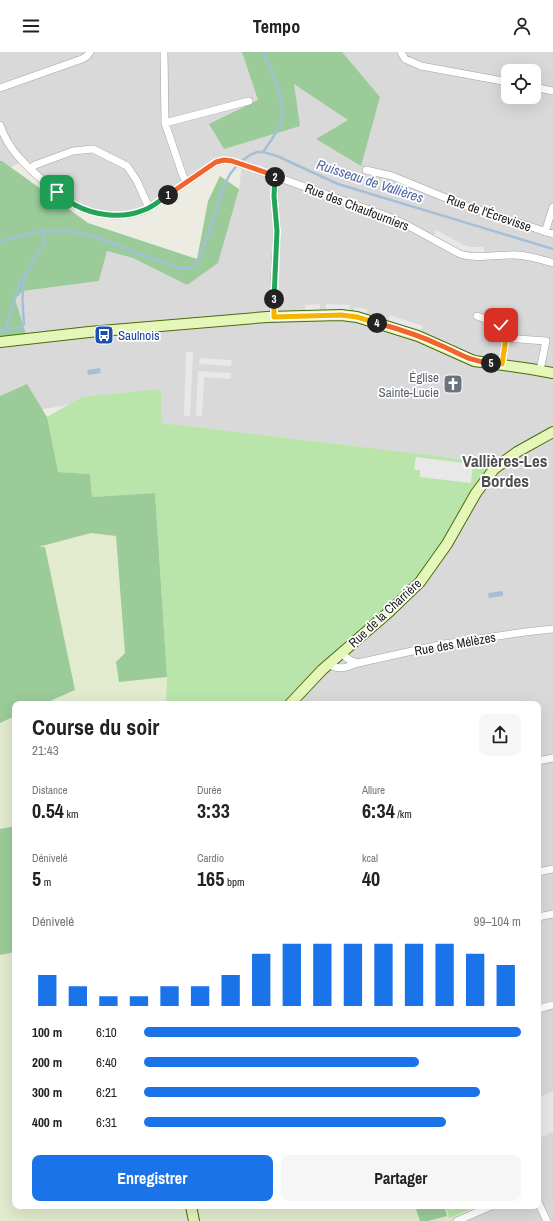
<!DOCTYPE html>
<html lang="fr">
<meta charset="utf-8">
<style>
body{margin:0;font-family:"Archivo Narrow",sans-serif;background:#f6f6f6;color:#222;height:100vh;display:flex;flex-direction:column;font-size:15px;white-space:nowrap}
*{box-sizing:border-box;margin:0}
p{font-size:13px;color:#767676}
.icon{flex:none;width:22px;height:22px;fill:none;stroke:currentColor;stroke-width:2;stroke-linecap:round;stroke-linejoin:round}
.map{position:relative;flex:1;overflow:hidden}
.panel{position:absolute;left:12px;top:649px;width:529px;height:508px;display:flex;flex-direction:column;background:#fff;border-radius:8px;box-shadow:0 4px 16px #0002}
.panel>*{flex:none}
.buttons{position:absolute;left:501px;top:12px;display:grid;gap:8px}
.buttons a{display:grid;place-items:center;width:40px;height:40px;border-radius:8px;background:#fff;box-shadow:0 4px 16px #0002;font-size:20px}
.pin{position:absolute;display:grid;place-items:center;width:34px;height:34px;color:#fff;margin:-17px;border-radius:8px;box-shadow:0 2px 6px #0006}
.km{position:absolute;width:20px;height:20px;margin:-10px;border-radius:50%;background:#222;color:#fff;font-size:11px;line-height:20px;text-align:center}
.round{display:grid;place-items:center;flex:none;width:42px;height:42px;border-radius:8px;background:#f6f6f6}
.summary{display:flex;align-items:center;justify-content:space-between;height:68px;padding:0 20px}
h1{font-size:22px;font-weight:700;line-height:30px}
.metrics{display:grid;grid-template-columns:repeat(3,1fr);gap:6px;height:68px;padding:4px 20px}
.metrics div{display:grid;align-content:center}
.metrics b{font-size:20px;font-weight:700}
.metrics small{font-size:11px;font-weight:400}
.metrics p{font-size:11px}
.chart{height:112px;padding:8px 20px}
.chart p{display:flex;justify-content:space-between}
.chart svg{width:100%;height:72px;margin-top:4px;stroke:#1a73e8;stroke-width:6}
.primary-button{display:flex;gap:8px;margin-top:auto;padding:8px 20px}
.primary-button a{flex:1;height:46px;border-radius:8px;background:#1a73e8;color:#fff;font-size:16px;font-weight:700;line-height:46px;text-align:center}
.primary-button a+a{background:#f6f6f6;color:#222}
ul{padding:0 20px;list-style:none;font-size:13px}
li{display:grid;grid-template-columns:64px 48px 1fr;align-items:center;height:30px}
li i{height:10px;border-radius:5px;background:#1a73e8}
header{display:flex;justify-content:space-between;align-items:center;height:52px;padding:0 20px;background:#fff;font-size:18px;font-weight:700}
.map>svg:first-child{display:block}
</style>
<header><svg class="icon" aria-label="menu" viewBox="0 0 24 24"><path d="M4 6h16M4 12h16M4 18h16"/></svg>Tempo<svg class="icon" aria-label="person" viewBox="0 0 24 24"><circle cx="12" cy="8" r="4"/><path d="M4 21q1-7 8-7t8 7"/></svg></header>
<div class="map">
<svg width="553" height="1169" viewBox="0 0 553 1169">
<rect width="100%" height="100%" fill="#edece2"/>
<path fill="#dad9d9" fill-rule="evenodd" d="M 0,0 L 553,0 L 553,1169 L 457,1169 L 491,1154 L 538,1154 L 538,652 L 290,652 L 438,404 L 162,371 L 161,338 L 0,364 L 0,285 L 15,247 L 23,239 L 99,229 L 107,199 L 133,206 L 187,233 L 239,137 L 242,113 L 224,108 L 149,156 L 125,163 L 84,157 L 23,109 L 11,115 L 0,119 ZM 508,19 L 534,19 L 534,45 L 508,45 Z"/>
<path fill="#e2ebce" d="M 155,441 L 167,625 L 166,652 L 15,652 L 15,1154 L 491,1154 L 457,1169 L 0,1169 L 0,547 L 35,496 Z"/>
<path fill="#b9e5aa" d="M 161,337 L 162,371 L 438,404 L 493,413 L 438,506 L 290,652 L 166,652 L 167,625 L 155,441 L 92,445 L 90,422 L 57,420 L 47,365 L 82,345 Z
M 446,1154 L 477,1154 L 449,1166 Z"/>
<path fill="#9bcb99" d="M 242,0 L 342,0 L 380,45 L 361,114 L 316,87 L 348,68 L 294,32 L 300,74 L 224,97 L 209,72 L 258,48 Z
M 0,109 L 2,109 L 88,171 L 197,207 L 208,149 L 220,124 L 239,137 L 218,211 L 187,233 L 133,206 L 107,199 L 99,229 L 23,239 L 15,247 L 26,282 L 0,285 Z
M 27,332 L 47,365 L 58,420 L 90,422 L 92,445 L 155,441 L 167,625 L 119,630 L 116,610 L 125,601 L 116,484 L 91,481 L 38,495 L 45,495 L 75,638 L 43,652 L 15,652 L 15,664 L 0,671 L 0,344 Z
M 15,774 L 15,900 L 0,903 L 0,777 Z
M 415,1154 L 444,1154 L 447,1164 L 428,1169 L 420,1169 Z"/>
<path fill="#e8e8e8" d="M 436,178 L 464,193 L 471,195 L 484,195 L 484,201 L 474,201 L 458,198 L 434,184 Z
M 320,252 L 320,259 L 305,259 L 305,253 Z
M 326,252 L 350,253 L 349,260 L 326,259 Z
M 354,255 L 367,257 L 366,263 L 353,261 Z
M 390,263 L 423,274 L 421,281 L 388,270 Z
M 186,300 L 193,300 L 190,364 L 184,364 Z
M 200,306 L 232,308 L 231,314 L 199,312 Z
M 198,319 L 231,321 L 231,327 L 204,325 L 202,365 L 196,364 Z
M 416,405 L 473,412 L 471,431 L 420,425 L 420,418 L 414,418 Z
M 553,1039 L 553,1080 L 542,1085 L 538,1076 L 538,1046 Z"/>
<path fill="#a4c0d9" d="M 100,316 L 101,321 L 88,323 L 87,318 Z
M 503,539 L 503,544 L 489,546 L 488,541 Z"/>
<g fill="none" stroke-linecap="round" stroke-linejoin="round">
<path stroke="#a4c0d9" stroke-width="2.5" d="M 263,0 C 270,17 287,50 282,68 C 278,80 270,90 263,100
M 0,189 L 42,179 L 69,179 L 95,185 L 178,216 L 191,216 L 197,211 L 209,181 L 224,134 L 230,122 L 239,111 L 250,103 L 257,100 L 263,100 L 277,104 L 338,132 L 553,197
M 6,277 L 20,229 L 25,225
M 0,278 L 19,276 L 24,272 C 23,256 21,240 25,225 C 29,214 39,200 45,190 L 42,179"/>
<defs>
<path id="street" d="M 164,0 L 165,71 L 183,124 L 187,130
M 401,0 L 405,7 L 421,14 L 508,30
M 534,35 L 553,39
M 0,36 L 82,7 L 87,4 L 90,0
M 165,71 L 249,49
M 0,73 C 8,98 28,116 47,132 C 56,140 66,148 77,154 C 97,164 123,167 145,158 C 153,154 161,148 168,143 C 184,132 200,121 216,110 L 224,108 L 232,109 L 384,163 L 405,172 L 460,202 C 476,207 494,203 510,203 C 524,202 540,207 553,211
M 30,117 L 35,113 L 73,99 L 93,97 L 127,114 L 137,129 L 149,156
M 366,118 L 392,124 L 458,151 L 553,182
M 545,180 L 553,155
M 477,264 L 501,273 L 506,277 L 506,286 L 502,312
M 274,265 L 273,255 L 277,179 L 274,144 L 276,124
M 506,286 L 546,289 L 540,318
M 358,611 L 444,592 L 525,580 L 553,577
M 329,612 C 338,619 348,615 358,611 C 350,609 347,607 342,601
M 538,709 L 553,706
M 538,820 L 553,817
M 538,865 L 553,862
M 538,957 L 553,953
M 538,1150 L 547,1169
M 457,1169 L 491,1154"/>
<path id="secondary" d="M 0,290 L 89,280 L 267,265 L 341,263 L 357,265 L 418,284 L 474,309 L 531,317 L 553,321
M 290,652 L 322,618 L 389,560 L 420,530 L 447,492 L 476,441 L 494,417 L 517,400 L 553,380
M 191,1154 L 194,1169"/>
</defs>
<use href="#street" stroke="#a3a3a3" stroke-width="8"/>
<use href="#secondary" stroke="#4a6c0a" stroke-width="12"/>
<use href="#street" stroke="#fff" stroke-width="7"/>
<use href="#secondary" stroke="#e4f6b8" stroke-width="10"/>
</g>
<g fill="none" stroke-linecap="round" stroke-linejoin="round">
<defs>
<path id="split-1" d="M 57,140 C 63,145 69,149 75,153 C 95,164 123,167 144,158 C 153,155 160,148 168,143"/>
<path id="split-2" d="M 168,143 L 216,110 L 224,108 L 232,109 L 276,124 L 275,125"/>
<path id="split-3" d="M 274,247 L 277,179 L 274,144 L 275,125"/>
<path id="split-4" d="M 274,247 L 274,265 L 341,263 L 357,265 L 377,271"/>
<path id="split-5" d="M 377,271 C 399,277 421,284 442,294 C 459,301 471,310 491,311"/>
<path id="split-6" d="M 491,311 L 502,312 L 507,280 L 506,277 L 501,273"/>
</defs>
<use href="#split-1" stroke="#fff" stroke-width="8"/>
<use href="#split-2" stroke="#fff" stroke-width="8"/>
<use href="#split-3" stroke="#fff" stroke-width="8"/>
<use href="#split-4" stroke="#fff" stroke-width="8"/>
<use href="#split-5" stroke="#fff" stroke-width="8"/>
<use href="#split-6" stroke="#fff" stroke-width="8"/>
<use href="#split-1" stroke="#22a559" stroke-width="5"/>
<use href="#split-2" stroke="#f0652b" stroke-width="5"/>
<use href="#split-3" stroke="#22a559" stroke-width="5"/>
<use href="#split-4" stroke="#f5b400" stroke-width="5"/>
<use href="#split-5" stroke="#f0652b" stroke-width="5"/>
<use href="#split-6" stroke="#f5b400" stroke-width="5"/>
</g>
<defs>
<symbol id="bus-square" viewBox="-11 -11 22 22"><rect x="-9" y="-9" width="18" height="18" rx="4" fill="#1a4fb4" stroke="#fff"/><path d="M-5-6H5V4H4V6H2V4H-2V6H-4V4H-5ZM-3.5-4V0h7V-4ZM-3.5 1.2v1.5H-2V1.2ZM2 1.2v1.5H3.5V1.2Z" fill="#fff"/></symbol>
<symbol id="church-square" viewBox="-11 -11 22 22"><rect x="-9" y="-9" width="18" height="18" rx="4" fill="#6b7280" stroke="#fff"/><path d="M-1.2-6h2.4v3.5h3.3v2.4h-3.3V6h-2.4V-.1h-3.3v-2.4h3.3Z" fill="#fff"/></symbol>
</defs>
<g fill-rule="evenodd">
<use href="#bus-square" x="93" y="272" width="22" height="22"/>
<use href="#church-square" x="442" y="321" width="22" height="22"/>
</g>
<g text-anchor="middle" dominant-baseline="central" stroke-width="3.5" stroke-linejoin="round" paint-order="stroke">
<g font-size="13" fill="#1c1c1c" stroke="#fff">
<text transform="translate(357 155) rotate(21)">Rue des Chaufourniers</text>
<text transform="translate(489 161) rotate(19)">Rue de l'Écrevisse</text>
<text transform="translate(385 561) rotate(-43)">Rue de la Charrière</text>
<text transform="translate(455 592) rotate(-10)">Rue des Mélèzes</text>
</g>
<g font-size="13" fill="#164399" stroke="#fff" text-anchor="start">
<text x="118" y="283">Saulnois</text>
</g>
<g font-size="13" fill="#5b616d" stroke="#fff" text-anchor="end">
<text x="439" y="325">Église<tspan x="439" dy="15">Sainte-Lucie</tspan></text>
</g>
<g font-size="14" font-style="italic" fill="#4e65a6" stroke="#fff">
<text transform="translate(370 129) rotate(18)">Ruisseau de Vallières</text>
</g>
<g font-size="17" font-weight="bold" fill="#4f4f4f" stroke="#fff">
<text x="505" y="408">Vallières-Les<tspan x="505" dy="20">Bordes</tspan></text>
</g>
</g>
</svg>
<div class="buttons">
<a><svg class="icon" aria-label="locate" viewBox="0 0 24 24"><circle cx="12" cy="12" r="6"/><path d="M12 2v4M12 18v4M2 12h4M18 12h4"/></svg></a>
</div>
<div class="pin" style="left:57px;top:140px;background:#1e9e55"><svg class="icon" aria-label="arrive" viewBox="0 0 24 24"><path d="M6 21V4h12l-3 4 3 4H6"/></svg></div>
<div class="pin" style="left:501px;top:273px;background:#d93025"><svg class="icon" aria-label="check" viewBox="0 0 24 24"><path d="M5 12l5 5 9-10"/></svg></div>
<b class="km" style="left:168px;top:143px">1</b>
<b class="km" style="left:275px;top:125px">2</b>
<b class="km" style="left:274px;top:247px">3</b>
<b class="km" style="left:377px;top:271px">4</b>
<b class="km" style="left:491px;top:311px">5</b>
<section class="panel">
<div class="summary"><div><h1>Course du soir</h1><p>21:43</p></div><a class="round"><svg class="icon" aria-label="share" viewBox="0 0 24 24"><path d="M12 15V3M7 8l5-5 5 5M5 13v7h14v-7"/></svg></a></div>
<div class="metrics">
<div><p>Distance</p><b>0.54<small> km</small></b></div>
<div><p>Durée</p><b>3:33</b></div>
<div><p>Allure</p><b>6:34<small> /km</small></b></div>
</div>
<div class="metrics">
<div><p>Dénivelé</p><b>5<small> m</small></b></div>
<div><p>Cardio</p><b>165<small> bpm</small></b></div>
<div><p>kcal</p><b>40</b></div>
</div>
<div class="chart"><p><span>Dénivelé</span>99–104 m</p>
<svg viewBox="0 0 160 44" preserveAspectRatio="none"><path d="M5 44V25M15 44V32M25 44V38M35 44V38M45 44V32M55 44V32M65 44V25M75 44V12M85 44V6M95 44V6M105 44V6M115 44V6M125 44V6M135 44V6M145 44V12M155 44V19"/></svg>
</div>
<ul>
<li><b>100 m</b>6:10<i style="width:100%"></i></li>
<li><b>200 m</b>6:40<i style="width:73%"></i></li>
<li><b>300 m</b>6:21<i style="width:89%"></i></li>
<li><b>400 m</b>6:31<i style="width:80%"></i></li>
</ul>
<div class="primary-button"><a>Enregistrer</a><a>Partager</a></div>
</section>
</div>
